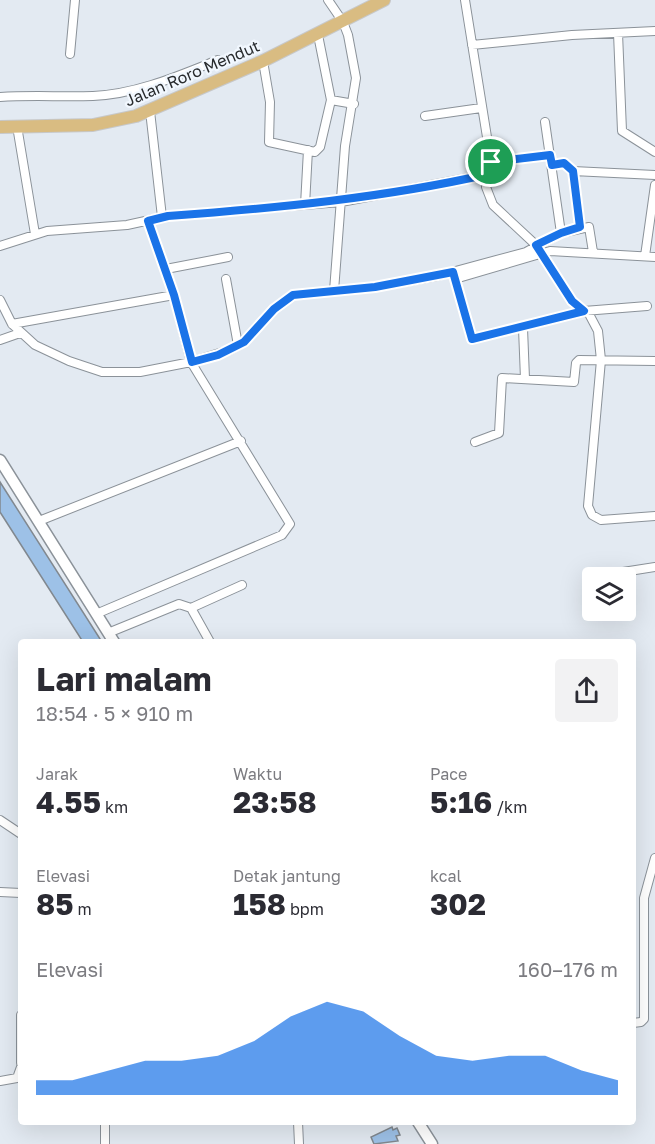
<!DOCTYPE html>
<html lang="id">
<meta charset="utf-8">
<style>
body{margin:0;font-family:"Golos Text",sans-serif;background:#f2f2f3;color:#2b2b33;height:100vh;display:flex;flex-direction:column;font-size:22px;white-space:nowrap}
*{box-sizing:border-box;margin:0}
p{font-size:20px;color:#7c7c81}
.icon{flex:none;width:33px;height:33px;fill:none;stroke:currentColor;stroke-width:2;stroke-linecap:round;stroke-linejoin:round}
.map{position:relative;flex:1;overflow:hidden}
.sheet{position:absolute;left:18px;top:639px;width:618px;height:486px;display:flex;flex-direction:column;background:#fff;border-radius:6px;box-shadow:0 6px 24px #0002}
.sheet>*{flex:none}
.fabs{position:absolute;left:582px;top:567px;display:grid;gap:12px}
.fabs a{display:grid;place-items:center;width:54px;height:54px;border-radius:6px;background:#fff;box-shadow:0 6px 24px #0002;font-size:30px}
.pin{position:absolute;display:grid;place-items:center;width:51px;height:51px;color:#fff;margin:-26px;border:3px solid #fff;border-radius:50%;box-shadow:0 2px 6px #0007}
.round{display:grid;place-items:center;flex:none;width:63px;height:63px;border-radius:6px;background:#f2f2f3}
.head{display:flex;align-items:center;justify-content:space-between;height:102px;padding:0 18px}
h1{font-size:33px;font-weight:700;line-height:45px}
.figures{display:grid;grid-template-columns:repeat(3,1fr);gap:9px;height:102px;padding:6px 18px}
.figures div{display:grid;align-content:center}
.figures b{font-size:30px;font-weight:700}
.figures small{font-size:16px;font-weight:400}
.figures p{font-size:16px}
.chart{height:168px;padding:12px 18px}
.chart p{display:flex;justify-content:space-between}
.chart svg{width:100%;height:108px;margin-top:6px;fill:#1a73e8;opacity:.7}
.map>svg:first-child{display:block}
</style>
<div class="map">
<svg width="655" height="1144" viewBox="0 0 655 1144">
<rect width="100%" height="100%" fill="#e3eaf2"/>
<path fill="#9dc1e7" stroke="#81888f" stroke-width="1.5" d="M 0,482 L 102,642 L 83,642 L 0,512 Z
M 392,1127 L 393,1130 L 397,1128 L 400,1135 L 396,1136 L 398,1141 L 374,1144 L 371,1137 Z"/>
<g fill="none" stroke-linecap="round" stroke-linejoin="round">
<defs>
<path id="street" d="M 328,0 L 343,22 L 348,35 L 356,78 L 345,146 L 334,291
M 465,0 L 491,162 L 486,187 L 493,205 L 537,246 L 572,301 L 589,314 L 598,331 L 601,360 L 588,506 L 592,515 L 601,520 L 655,516
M 618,33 L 622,131 L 655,152
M 472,45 L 572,35 L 655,31
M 70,54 L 75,0
M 263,61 L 270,102 L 269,142 L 315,152 L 320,147 L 331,100 L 318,35
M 0,97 C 31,95 62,97 93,96 C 137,94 178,76 218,60
M 331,100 L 354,104
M 150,111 L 162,217
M 425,116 L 481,108
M 17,126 L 35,234
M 491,162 L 550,155
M 552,165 L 564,163 L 573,171 L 580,227
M 573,171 L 655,175
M 305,205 L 308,150
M 561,233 L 589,227 L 593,252
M 0,246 L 47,231 L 127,225 L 168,216 L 341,202 L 489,174
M 645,256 L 655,185
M 166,269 L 228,257
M 453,272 L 472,339 L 584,311 L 647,306
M 226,279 L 238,345
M 455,279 L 550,251 L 655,257
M 0,300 L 12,324 L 35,345 L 69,361 L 102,372 L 140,372 L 191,362 L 229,350 L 244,342 L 274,309 L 293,295 L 375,287 L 437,276 L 526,252 L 561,233 L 545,122
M 12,324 L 174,295
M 523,328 L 525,379
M 0,340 L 20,333
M 475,442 L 499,433 L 502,378 L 574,382 L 576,363 L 579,360 L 655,361
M 39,521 L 241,441
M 623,572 L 655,567
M 191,608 L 210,642
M 96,614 L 282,535 L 290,524 L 191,362 L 174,295 L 148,221
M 108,633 L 179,604 L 191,608 L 242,585
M 0,820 L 21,834
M 0,892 L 21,893
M 21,1015 L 21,1063
M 633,1023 L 641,1022 L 644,1019 L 644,898 L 655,858
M 0,1081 L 17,1078 L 21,1067
M 105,1122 L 105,1144
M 298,1122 L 299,1144"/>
<path id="secondary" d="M 0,460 L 114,642
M 418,1122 L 432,1144"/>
<path id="primary" d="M 0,127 L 93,125 L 136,116 L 263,61 L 384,0"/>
</defs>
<use href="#street" stroke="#8b9299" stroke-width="10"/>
<use href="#secondary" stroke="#8b9299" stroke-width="13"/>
<use href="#primary" stroke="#c7c8c9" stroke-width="14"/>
<use href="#street" stroke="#fff" stroke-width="8"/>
<use href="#secondary" stroke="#fff" stroke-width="10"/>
<use href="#primary" stroke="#d9bc82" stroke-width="12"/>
</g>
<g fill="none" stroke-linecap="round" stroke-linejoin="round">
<defs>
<path id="route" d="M 550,155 L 552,165 L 564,163 L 573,171 L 580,227 L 561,233 L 536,245 L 572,301 L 584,311 L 472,339 L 453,272 L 375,287 L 293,295 L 274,309 L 244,342 L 218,355 L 192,362 L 174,295 L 148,221 L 168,216 C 277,208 383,198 489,174 L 491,162 Z"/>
</defs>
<use href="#route" stroke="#fff" stroke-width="12"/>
<use href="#route" stroke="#1a73e8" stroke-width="8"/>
</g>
<g text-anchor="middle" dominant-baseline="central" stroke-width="4.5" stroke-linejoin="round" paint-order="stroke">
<g font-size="16" fill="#282b2e" stroke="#f1f7fe">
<text transform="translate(192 73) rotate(-23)">Jalan Roro Mendut</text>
</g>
</g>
</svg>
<div class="fabs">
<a><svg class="icon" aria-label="layers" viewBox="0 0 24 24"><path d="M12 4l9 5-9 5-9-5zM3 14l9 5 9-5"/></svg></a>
</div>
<div class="pin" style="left:491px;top:162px;background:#1e9e55"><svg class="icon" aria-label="arrive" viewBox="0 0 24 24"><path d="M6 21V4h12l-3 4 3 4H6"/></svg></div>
<section class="sheet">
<div class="head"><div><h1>Lari malam</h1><p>18:54 · 5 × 910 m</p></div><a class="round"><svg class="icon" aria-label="share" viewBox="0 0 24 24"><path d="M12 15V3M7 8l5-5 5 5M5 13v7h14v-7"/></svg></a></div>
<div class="figures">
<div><p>Jarak</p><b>4.55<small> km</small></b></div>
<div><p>Waktu</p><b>23:58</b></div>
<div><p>Pace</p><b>5:16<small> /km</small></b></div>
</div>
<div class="figures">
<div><p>Elevasi</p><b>85<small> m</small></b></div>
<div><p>Detak jantung</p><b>158<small> bpm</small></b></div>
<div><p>kcal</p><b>302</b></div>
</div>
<div class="chart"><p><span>Elevasi</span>160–176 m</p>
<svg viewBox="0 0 160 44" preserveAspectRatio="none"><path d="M0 44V38L10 38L20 34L30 30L40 30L50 28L60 22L70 12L80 6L90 10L100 20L110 28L120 30L130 28L140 28L150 34L160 38V44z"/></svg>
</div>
</section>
</div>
